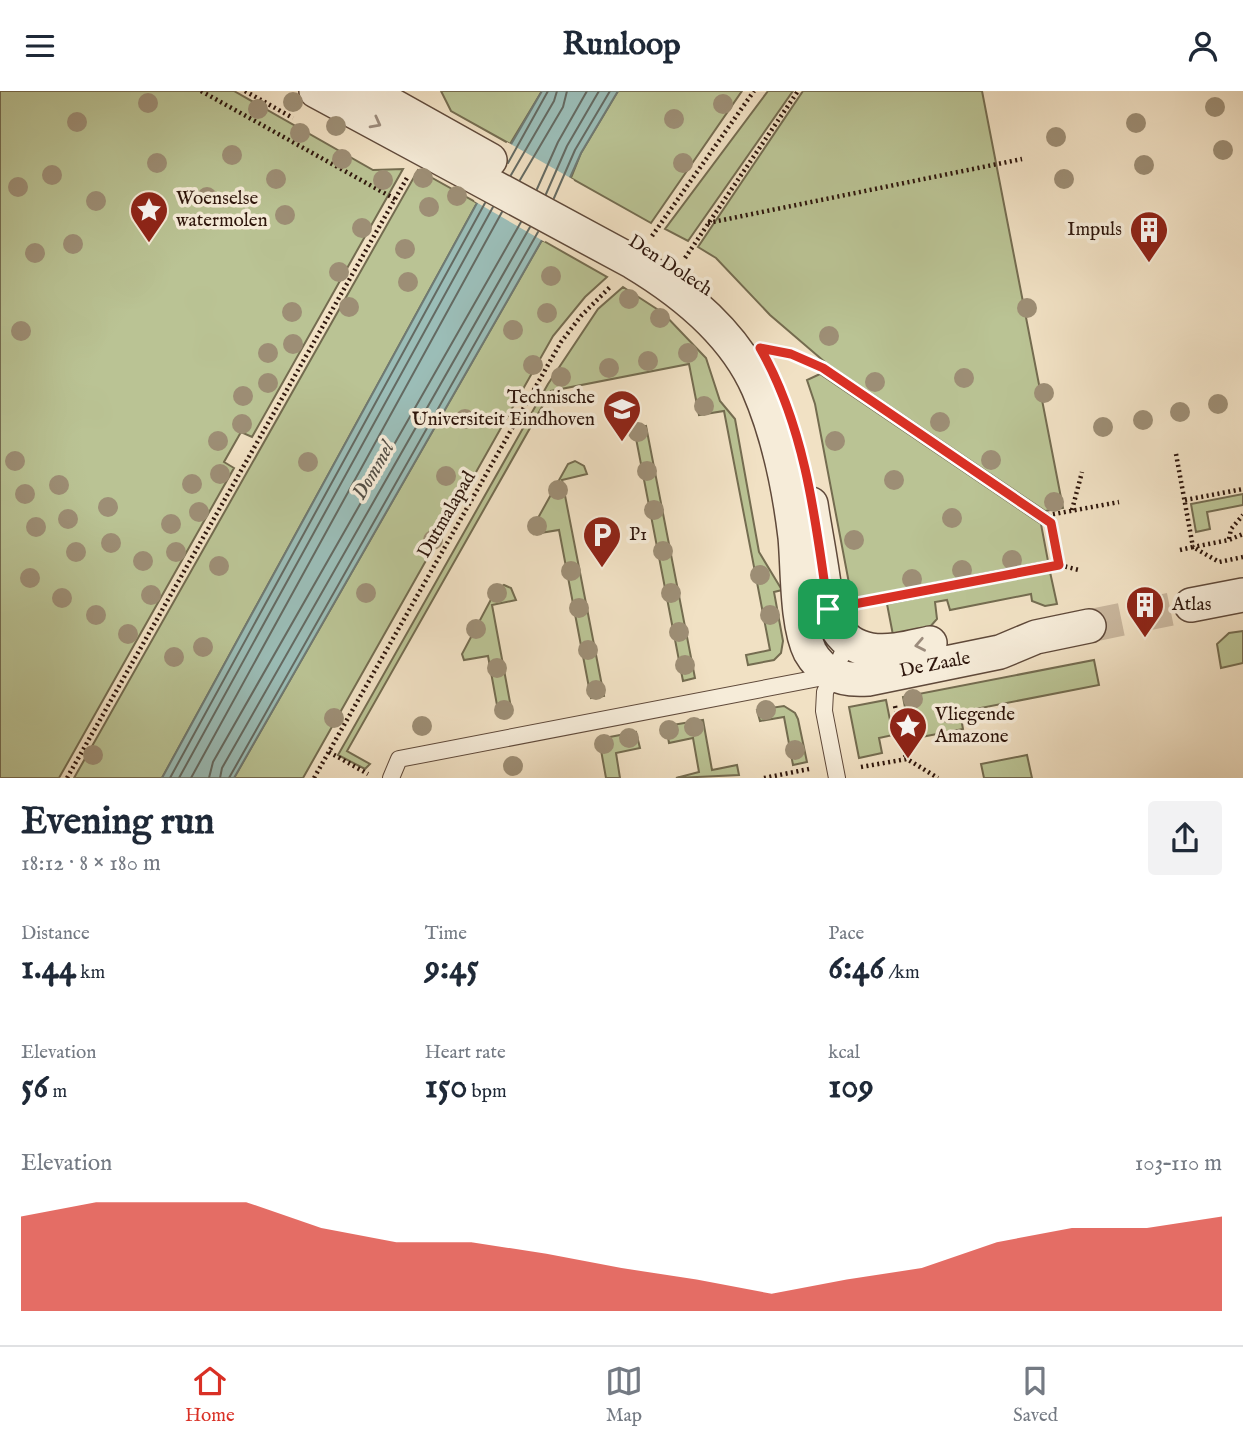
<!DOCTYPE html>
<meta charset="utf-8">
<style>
body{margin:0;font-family:"IM FELL English",serif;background:#f2f2f3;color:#1f2937;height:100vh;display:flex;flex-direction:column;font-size:26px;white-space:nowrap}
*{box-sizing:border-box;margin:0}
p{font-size:23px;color:#747a83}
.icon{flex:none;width:38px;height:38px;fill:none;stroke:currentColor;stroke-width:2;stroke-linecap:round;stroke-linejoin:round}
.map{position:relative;height:687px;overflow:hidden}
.drawer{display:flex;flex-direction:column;background:#fff;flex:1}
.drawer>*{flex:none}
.pin{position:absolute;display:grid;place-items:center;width:60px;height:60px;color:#fff;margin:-30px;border-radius:14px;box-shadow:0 4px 10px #0006}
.round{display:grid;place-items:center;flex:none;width:74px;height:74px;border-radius:7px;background:#f2f2f3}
.summary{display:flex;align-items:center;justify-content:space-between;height:119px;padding:0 21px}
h1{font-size:38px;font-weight:700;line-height:52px}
.metrics{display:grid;grid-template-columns:repeat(3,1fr);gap:10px;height:119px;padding:7px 21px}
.metrics div{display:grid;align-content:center}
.metrics b{font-size:35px;font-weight:700}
.metrics small{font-size:19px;font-weight:400}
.metrics p{font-size:19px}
.chart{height:196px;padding:14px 21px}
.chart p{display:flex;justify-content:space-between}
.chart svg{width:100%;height:126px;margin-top:7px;fill:#d93025;opacity:.7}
header{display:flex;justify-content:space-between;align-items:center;height:91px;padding:0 21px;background:#fff;font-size:32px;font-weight:700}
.tab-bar{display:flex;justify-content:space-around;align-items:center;height:98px;border-top:2px solid #e0e1e3;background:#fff;font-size:19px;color:#747a83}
.tab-bar a{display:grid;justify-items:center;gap:4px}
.tab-bar .on{color:#d93025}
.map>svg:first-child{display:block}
</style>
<header><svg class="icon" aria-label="menu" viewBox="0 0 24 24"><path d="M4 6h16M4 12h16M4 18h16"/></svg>Runloop<svg class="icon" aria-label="person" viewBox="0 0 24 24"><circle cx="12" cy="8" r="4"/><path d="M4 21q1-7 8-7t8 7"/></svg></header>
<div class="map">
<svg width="1243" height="687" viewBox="0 0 1243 687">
<rect width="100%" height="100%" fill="#f1e1c4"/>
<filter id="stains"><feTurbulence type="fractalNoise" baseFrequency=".00286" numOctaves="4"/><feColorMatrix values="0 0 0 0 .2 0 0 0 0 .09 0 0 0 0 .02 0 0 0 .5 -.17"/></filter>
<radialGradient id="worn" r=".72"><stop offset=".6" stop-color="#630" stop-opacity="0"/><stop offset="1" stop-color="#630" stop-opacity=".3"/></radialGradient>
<path fill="#bac394" stroke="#746c50" stroke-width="2" d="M 0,0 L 234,0 L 373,79 L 403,78 L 252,346 L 241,341 L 224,371 L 234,377 L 59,687 L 0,687 Z
M 441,0 L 542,0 L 510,53 L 451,20 Z
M 618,0 L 742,0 L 651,132 L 571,87 L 581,62 Z
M 768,0 L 793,0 L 688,150 L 665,138 Z
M 803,0 L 982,0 L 1063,417 L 1045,420 L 826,272 L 770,224 L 716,167 L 698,156 Z
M 418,79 L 477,112 L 162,687 L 74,687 Z
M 542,149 L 607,186 L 585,206 L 553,245 L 303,687 L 234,687 Z
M 623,196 L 663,222 L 706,267 L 720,310 L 735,328 L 759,461 L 782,499 L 774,501 L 783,550 L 781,562 L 774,569 L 748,574 L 746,564 L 770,559 L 724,320 L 699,324 L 689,273 L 551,300 L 347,660 L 370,673 L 365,678 L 338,664 L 548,293 L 598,218 Z
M 820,283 L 1041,433 L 1048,470 L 852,508 L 815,313 L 807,289 Z
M 646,335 L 695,587 L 683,590 L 634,337 Z
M 575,370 L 584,375 L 587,383 L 562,389 L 604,605 L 591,607 L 559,439 L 534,443 L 533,436 L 568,373 Z
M 1243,403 L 1243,414 L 1207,421 L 1210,438 L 1196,441 L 1191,413 Z
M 1050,481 L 1057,513 L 1045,515 L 1032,510 L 1031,503 L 950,519 L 947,509 L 935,511 L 937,528 L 929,537 L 893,544 L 887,513 Z
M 504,494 L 511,497 L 516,509 L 492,514 L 512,622 L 499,625 L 488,565 L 464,569 L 462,563 L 496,499 Z
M 1243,540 L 1243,572 L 1221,577 L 1217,553 L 1229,542 Z
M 1094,569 L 1099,594 L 960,621 L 963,638 L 911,648 L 903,606 Z
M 886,609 L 893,644 L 879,647 L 882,662 L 859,667 L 849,616 Z
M 784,615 L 795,622 L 798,628 L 807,671 L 793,674 L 784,626 L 760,630 L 757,619 Z
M 703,629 L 712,679 L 737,674 L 739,684 L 676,687 L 699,681 L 693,647 L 669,652 L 666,635 Z
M 636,641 L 640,657 L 616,662 L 620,687 L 606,687 L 599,648 Z
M 1027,664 L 1032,687 L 984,687 L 981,673 Z"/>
<path fill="#9bbdb7" stroke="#6f7a73" stroke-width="2" d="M 542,0 L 618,0 L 581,62 L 542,149 L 234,687 L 162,687 L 477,112 Z"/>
<path fill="#f1e1c4" d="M 507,51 L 574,89 L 545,151 L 474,110 Z"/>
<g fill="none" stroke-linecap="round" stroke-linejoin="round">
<path stroke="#646a62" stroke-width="2" d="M 508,72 L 548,0
M 511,84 L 554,10 L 557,0
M 520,89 L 563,16 L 567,0
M 537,98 L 558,51 L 587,0
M 546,103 L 567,55 L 599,0
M 554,107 L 575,59 L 610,0
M 170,687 L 485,112
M 179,687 L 493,116
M 191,687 L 502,121
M 209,687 L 213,671 L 521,131
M 220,687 L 222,677 L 530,136
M 229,687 L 538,141"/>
<path stroke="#cab89f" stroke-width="33" stroke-dasharray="33 17" stroke-linecap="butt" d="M 1089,535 L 1191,514"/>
<defs>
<path id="lane" d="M 391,687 L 399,668 L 829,585
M 837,687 L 824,620 L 825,601 L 848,550"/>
<path id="street" d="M 316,0 L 633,171 C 683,201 734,242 758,297 C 778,343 789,396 795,446 C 798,477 796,533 810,561 C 823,584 844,590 868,588 L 1000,561 L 1036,546 L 1089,535
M 367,0 L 490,69
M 811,413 C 814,433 818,453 821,473 C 827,508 827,552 871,559 C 891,562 911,556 930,552
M 1191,514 L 1243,504"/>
</defs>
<use href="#lane" stroke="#5f493a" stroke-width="18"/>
<use href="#street" stroke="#5f493a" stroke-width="36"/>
<path stroke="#2e160c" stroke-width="4.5" stroke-dasharray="2 3.5" stroke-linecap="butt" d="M 201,0 L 395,108
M 245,0 L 293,27
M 708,132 L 1022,68
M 652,145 L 754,0
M 685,167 L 798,0
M 778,261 L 823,277 L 1051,433
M 1176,363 L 1193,456 L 1229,449 L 1243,443
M 1185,409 L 1243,398
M 1072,419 L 1082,381
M 1229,448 L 1231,438 L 1243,424
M 1180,459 L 1193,456 L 1219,471 L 1243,466
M 1059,474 L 1049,424 L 1119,411
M 860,512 L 1059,474 L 1079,479
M 895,615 L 906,668
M 329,661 L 368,683
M 861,676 L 907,668 L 938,687
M 67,687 L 408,85
M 314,687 L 561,251 L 581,225 L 611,195
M 764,687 L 809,678"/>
<use href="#lane" stroke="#f6ecd9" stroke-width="16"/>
<use href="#street" stroke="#f6ecd9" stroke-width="33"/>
</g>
<g fill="#9d8e75">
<circle cx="293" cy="11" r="10"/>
<circle cx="148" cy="12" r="10"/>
<circle cx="723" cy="13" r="10"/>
<circle cx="1215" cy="16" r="10"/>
<circle cx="258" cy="18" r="10"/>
<circle cx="674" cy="28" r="10"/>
<circle cx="77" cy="31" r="10"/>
<circle cx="1136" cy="32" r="10"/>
<circle cx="336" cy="35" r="10"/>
<circle cx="300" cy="42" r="10"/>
<circle cx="1056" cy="46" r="10"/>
<circle cx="1223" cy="59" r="10"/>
<circle cx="232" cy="64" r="10"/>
<circle cx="342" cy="68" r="10"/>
<circle cx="157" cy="72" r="10"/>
<circle cx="683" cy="72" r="10"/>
<circle cx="1144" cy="74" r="10"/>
<circle cx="52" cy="84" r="10"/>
<circle cx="423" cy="87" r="10"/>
<circle cx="276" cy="88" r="10"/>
<circle cx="1064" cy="88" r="10"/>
<circle cx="383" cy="89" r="10"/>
<circle cx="18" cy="96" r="10"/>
<circle cx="457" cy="105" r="10"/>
<circle cx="207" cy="106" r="10"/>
<circle cx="96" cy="110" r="10"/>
<circle cx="429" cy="116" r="10"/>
<circle cx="285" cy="124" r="10"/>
<circle cx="362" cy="137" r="10"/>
<circle cx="73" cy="153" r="10"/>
<circle cx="405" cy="158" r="10"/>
<circle cx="35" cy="162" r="10"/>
<circle cx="339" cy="181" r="10"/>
<circle cx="551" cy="185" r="10"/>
<circle cx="408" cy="191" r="10"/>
<circle cx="629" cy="208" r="10"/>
<circle cx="349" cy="216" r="10"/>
<circle cx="1027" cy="217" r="10"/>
<circle cx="292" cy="221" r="10"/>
<circle cx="547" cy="222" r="10"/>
<circle cx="660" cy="227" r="10"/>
<circle cx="513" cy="239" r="10"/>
<circle cx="21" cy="240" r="10"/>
<circle cx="829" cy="245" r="10"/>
<circle cx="293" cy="253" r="10"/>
<circle cx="268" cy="262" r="10"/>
<circle cx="688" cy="262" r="10"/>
<circle cx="648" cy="270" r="10"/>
<circle cx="533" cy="274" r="10"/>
<circle cx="609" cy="277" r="10"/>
<circle cx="561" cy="286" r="10"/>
<circle cx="964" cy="287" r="10"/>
<circle cx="875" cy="291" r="10"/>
<circle cx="268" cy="292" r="10"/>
<circle cx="1044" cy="302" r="10"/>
<circle cx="243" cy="305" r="10"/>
<circle cx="1218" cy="313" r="10"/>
<circle cx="704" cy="315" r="10"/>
<circle cx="1180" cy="321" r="10"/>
<circle cx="465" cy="328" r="10"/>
<circle cx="1143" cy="329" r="10"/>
<circle cx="940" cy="331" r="10"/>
<circle cx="242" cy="333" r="10"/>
<circle cx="1103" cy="336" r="10"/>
<circle cx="638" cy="341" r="10"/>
<circle cx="218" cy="350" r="10"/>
<circle cx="835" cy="350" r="10"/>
<circle cx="991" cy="369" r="10"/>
<circle cx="15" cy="370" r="10"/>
<circle cx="308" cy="371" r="10"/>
<circle cx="647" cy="380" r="10"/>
<circle cx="220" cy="383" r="10"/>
<circle cx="446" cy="385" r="10"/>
<circle cx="894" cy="389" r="10"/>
<circle cx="192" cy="393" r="10"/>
<circle cx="59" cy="394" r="10"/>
<circle cx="558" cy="399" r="10"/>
<circle cx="25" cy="403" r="10"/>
<circle cx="1054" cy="411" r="10"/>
<circle cx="108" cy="416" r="10"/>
<circle cx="654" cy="419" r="10"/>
<circle cx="199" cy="421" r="10"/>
<circle cx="952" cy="427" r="10"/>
<circle cx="68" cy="428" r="10"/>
<circle cx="171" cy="433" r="10"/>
<circle cx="537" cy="435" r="10"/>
<circle cx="36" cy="436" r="10"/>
<circle cx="433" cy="449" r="10"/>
<circle cx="854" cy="449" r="10"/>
<circle cx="111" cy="452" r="10"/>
<circle cx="663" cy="460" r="10"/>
<circle cx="76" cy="461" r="10"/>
<circle cx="176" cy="461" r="10"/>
<circle cx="1012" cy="469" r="10"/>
<circle cx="143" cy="470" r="10"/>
<circle cx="219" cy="475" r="10"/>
<circle cx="962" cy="479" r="10"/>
<circle cx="571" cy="480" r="10"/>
<circle cx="760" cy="484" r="10"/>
<circle cx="30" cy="487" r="10"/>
<circle cx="912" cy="488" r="10"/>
<circle cx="366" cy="502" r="10"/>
<circle cx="497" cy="502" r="10"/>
<circle cx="671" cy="502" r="10"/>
<circle cx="151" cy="504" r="10"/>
<circle cx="62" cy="507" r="10"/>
<circle cx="579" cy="517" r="10"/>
<circle cx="96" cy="524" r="10"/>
<circle cx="770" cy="524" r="10"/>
<circle cx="476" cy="538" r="10"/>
<circle cx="679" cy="541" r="10"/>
<circle cx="128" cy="543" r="10"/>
<circle cx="203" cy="556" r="10"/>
<circle cx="588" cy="559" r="10"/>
<circle cx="174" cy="566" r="10"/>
<circle cx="685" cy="574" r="10"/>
<circle cx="497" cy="577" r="10"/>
<circle cx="596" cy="599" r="10"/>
<circle cx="913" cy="608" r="10"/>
<circle cx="504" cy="619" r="10"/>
<circle cx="766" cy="619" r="10"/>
<circle cx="950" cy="623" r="10"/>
<circle cx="334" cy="627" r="10"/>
<circle cx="422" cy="635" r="10"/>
<circle cx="694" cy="636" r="10"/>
<circle cx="669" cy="639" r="10"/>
<circle cx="629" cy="647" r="10"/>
<circle cx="604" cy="653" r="10"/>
<circle cx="795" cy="659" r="10"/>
<circle cx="93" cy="664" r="10"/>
<circle cx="513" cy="675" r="10"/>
</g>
<defs><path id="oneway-chevron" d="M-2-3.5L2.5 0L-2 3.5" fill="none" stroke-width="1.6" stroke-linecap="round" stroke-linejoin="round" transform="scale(1.75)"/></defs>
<g stroke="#9c8c7d">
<use href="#oneway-chevron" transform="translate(376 32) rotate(28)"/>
<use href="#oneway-chevron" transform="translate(920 554) rotate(169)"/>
</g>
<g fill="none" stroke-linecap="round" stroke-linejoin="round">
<defs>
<path id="route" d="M 760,257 L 791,263 L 823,277 L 1051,432 L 1059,474 L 828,518 C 816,430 805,335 760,257 Z"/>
</defs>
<use href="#route" stroke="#fff" stroke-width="14"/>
<use href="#route" stroke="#d93025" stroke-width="9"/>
</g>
<defs>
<symbol id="sight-pin" viewBox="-11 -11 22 30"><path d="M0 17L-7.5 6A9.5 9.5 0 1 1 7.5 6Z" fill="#8f2418" stroke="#f6ecd9"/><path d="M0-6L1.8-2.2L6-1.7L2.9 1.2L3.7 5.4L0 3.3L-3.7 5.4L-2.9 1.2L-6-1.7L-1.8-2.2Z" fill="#fff"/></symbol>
<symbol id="building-pin" viewBox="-11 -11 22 30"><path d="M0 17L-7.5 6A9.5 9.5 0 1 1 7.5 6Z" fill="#8f2418" stroke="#f6ecd9"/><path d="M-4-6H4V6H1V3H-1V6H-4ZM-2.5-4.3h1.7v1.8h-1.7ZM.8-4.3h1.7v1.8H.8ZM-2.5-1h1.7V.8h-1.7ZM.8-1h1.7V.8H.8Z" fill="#fff"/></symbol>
<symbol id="university-pin" viewBox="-11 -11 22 30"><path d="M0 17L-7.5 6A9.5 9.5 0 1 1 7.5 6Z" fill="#8f2418" stroke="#f6ecd9"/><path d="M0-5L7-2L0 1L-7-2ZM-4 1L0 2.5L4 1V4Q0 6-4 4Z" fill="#fff"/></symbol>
<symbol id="parking-pin" viewBox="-11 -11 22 30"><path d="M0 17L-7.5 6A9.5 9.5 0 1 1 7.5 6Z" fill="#8f2418" stroke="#f6ecd9"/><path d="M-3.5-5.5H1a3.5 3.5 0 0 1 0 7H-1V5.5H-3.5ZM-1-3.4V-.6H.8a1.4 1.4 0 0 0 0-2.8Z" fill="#fff"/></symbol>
</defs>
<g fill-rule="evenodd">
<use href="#sight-pin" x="127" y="97" width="44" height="60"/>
<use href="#building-pin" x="1127" y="117" width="44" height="60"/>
<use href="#university-pin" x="600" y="296" width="44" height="60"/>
<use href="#parking-pin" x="580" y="422" width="44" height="60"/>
<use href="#building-pin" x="1123" y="492" width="44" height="60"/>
<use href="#sight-pin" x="886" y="613" width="44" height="60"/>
</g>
<g text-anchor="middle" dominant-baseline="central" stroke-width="7" stroke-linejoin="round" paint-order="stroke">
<g font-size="19" fill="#2e160c" stroke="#f6ecd9" text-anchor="start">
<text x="176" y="108">Woenselse<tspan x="176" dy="22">watermolen</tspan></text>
<text x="1122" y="139" text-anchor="end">Impuls</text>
<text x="595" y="307" text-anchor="end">Technische<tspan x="595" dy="22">Universiteit Eindhoven</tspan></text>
<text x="629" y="444">P1</text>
<text x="1172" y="514">Atlas</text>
<text x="935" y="624">Vliegende<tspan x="935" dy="22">Amazone</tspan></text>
</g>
<g font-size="19" fill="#2e160c" stroke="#f6ecd9">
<text transform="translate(670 175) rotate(33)">Den Dolech</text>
<text transform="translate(447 424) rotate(-60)">Dutmalapad</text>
<text transform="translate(935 574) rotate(-11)">De Zaale</text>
</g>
<g font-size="21" font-style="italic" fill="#545048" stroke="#f6ecd9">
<text transform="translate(374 380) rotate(-60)">Dommel</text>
</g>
</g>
<rect width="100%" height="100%" filter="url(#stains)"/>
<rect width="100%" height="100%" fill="url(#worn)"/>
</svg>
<div class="pin" style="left:828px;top:518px;background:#1e9e55"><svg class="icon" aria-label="arrive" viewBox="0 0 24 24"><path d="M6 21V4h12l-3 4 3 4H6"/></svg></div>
</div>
<section class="drawer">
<div class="summary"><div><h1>Evening run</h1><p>18:12 · 8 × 180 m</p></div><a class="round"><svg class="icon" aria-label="share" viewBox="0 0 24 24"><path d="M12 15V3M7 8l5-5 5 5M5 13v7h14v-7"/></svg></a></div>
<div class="metrics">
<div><p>Distance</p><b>1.44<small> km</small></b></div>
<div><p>Time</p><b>9:45</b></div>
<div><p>Pace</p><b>6:46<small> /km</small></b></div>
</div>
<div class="metrics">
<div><p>Elevation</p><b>56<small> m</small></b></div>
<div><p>Heart rate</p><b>150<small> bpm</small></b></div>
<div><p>kcal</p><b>109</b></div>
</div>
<div class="chart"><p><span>Elevation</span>103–110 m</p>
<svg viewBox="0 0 160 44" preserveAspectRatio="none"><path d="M0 44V11L10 6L20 6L30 6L40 15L50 20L60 20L70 24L80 29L90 33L100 38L110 33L120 29L130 20L140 15L150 15L160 11V44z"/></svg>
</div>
</section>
<nav class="tab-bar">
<a class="on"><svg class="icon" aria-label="home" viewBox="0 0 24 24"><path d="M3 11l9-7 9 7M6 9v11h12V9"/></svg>Home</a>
<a><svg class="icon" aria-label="map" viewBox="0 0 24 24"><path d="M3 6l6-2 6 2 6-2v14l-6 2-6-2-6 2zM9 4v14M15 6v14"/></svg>Map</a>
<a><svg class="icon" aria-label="saved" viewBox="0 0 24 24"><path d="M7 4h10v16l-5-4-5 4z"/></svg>Saved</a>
</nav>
